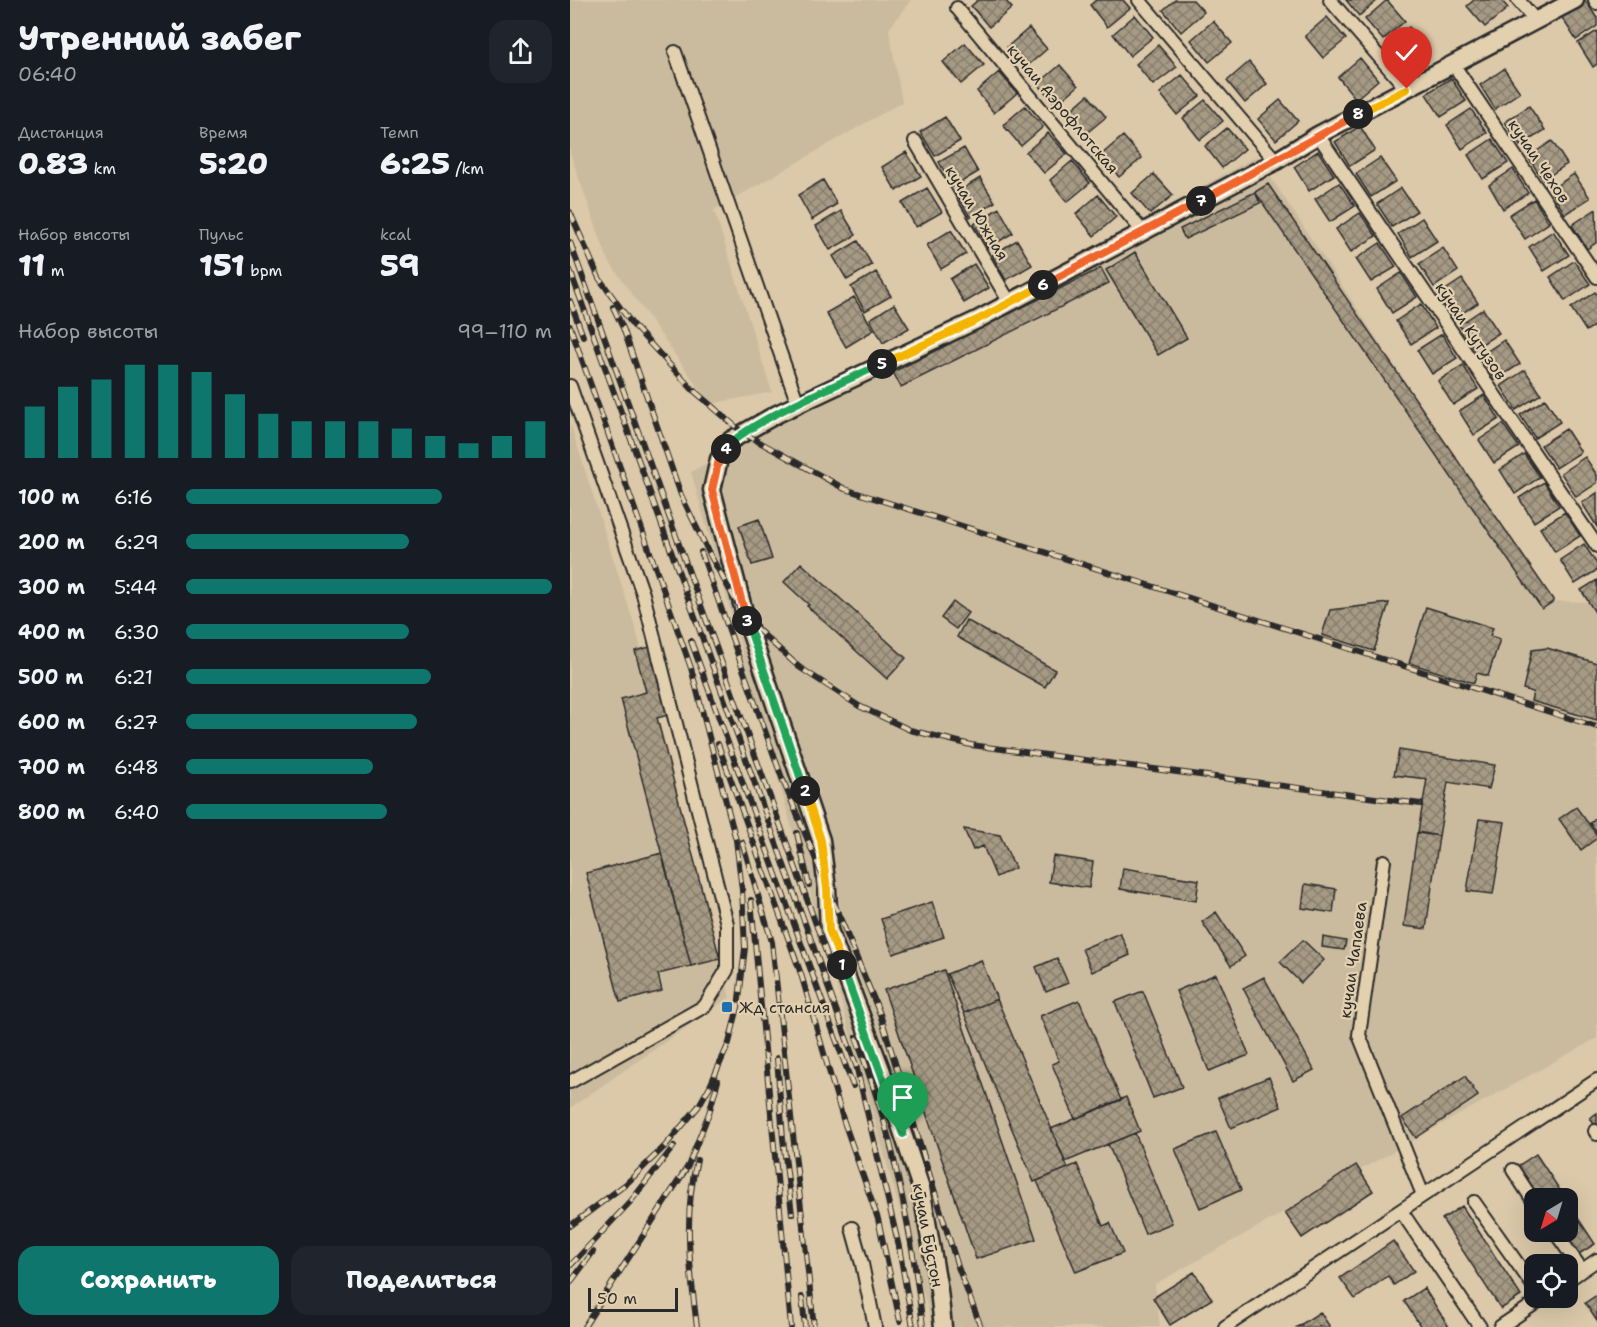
<!DOCTYPE html>
<html lang="ru">
<meta charset="utf-8">
<style>
body{margin:0;font-family:"Shantell Sans",sans-serif;background:#20242c;color:#f1f3f6;height:100vh;display:flex;flex-direction:column;font-size:22px;white-space:nowrap}
*{box-sizing:border-box;margin:0}
p{font-size:20px;color:#9ea1a6}
.icon{flex:none;width:33px;height:33px;fill:none;stroke:currentColor;stroke-width:2;stroke-linecap:round;stroke-linejoin:round}
.map{position:relative;flex:1;overflow:hidden}
.details{display:flex;flex-direction:column;background:#171b24;width:570px}
.details>*{flex:none}
.needle{width:39px;rotate:218deg}
.buttons{position:absolute;left:954px;top:1188px;display:grid;gap:12px}
.buttons a{display:grid;place-items:center;width:54px;height:54px;border-radius:12px;background:#171b24;box-shadow:0 6px 24px #0002;font-size:30px}
.scale{position:absolute;left:18px;bottom:15px;width:90px;box-sizing:border-box;padding-left:6px;border:3px solid #2b2b2b;border-top:0;font-size:16px;line-height:21px;white-space:nowrap;color:#2b2b2b;-webkit-text-stroke:4px #e2d0ae;paint-order:stroke}
.pin{position:absolute;display:grid;place-items:center;width:51px;height:51px;color:#fff;margin:-62px -26px;border-radius:50% 50% 50% 0;rotate:-45deg;box-shadow:0 0 6px #0007}
.pin .icon{rotate:45deg}
.km{position:absolute;width:30px;height:30px;margin:-15px;border-radius:50%;background:#222;color:#fff;font-size:16px;line-height:30px;text-align:center}
.round{display:grid;place-items:center;flex:none;width:63px;height:63px;border-radius:18px;background:#20242c}
.headline{display:flex;align-items:center;justify-content:space-between;height:102px;padding:0 18px}
h1{font-size:33px;font-weight:800;line-height:45px}
.metrics{display:grid;grid-template-columns:repeat(3,1fr);gap:9px;height:102px;padding:6px 18px}
.metrics div{display:grid;align-content:center}
.metrics b{font-size:30px;font-weight:800}
.metrics small{font-size:16px;font-weight:400}
.metrics p{font-size:16px}
.chart{height:168px;padding:12px 18px}
.chart p{display:flex;justify-content:space-between}
.chart svg{width:100%;height:108px;margin-top:6px;stroke:#0f766e;stroke-width:6}
.button{display:flex;gap:12px;margin-top:auto;padding:12px 18px}
.button a{flex:1;height:69px;border-radius:18px;background:#0f766e;color:#fff;font-size:24px;font-weight:800;line-height:69px;text-align:center}
.button a+a{background:#20242c;color:#f1f3f6}
ul{padding:0 18px;list-style:none;font-size:20px}
li{display:grid;grid-template-columns:96px 72px 1fr;align-items:center;height:45px}
li i{height:15px;border-radius:8px;background:#0f766e}
main{display:flex;flex:1;min-height:0}
.map>svg:first-child{display:block}
</style>
<main>
<section class="details">
<div class="headline"><div><h1>Утренний забег</h1><p>06:40</p></div><a class="round"><svg class="icon" aria-label="share" viewBox="0 0 24 24"><path d="M12 15V3M7 8l5-5 5 5M5 13v7h14v-7"/></svg></a></div>
<div class="metrics">
<div><p>Дистанция</p><b>0.83<small> km</small></b></div>
<div><p>Время</p><b>5:20</b></div>
<div><p>Темп</p><b>6:25<small> /km</small></b></div>
</div>
<div class="metrics">
<div><p>Набор высоты</p><b>11<small> m</small></b></div>
<div><p>Пульс</p><b>151<small> bpm</small></b></div>
<div><p>kcal</p><b>59</b></div>
</div>
<div class="chart"><p><span>Набор высоты</span>99–110 m</p>
<svg viewBox="0 0 160 44" preserveAspectRatio="none"><path d="M5 44V23M15 44V15M25 44V12M35 44V6M45 44V6M55 44V9M65 44V18M75 44V26M85 44V29M95 44V29M105 44V29M115 44V32M125 44V35M135 44V38M145 44V35M155 44V29"/></svg>
</div>
<ul>
<li><b>100 m</b>6:16<i style="width:70%"></i></li>
<li><b>200 m</b>6:29<i style="width:61%"></i></li>
<li><b>300 m</b>5:44<i style="width:100%"></i></li>
<li><b>400 m</b>6:30<i style="width:61%"></i></li>
<li><b>500 m</b>6:21<i style="width:67%"></i></li>
<li><b>600 m</b>6:27<i style="width:63%"></i></li>
<li><b>700 m</b>6:48<i style="width:51%"></i></li>
<li><b>800 m</b>6:40<i style="width:55%"></i></li>
</ul>
<div class="button"><a>Сохранить</a><a>Поделиться</a></div>
</section>
<div class="map">
<svg width="1027" height="1327" viewBox="0 0 1027 1327">
<defs>
<pattern id="building-cross-hatch" width="8" height="8" patternUnits="userSpaceOnUse" patternTransform="scale(1.5)"><rect width="8" height="8" fill="#a69a84"/><path d="M0 0l8 8M0 8l8-8" fill="none" stroke="#877e6c"/></pattern>
</defs>
<rect width="100%" height="100%" fill="#dbc9a9"/>
<filter id="ink" filterUnits="userSpaceOnUse"><feTurbulence type="fractalNoise" baseFrequency=".0167" numOctaves="2"/><feDisplacementMap in="SourceGraphic" scale="12" xChannelSelector="R" yChannelSelector="G"/><feConvolveMatrix kernelMatrix="1 2 1 2 8 2 1 2 1" color-interpolation-filters="sRGB"/></filter>
<g filter="url(#ink)">
<path fill="#cbbb9e" d="M 0,0 L 341,0 L 319,29 L 332,102 L 144,210 L 202,392 L 140,404 L 38,260 L 0,153 Z
M 687,156 L 979,601 L 1027,602 L 1027,1038 L 585,1284 L 590,1327 L 363,1327 L 121,472 Z
M 0,423 L 67,633 L 160,997 L 0,1108 Z"/>
<path fill="url(#building-cross-hatch)" stroke="#2b2b2b" stroke-width="1.5" d="M 408,0 L 435,0 L 442,8 L 419,27 L 401,6 Z
M 526,0 L 553,0 L 560,8 L 537,27 L 520,5 Z
M 605,0 L 623,0 L 634,12 L 611,32 L 593,10 Z
M 776,0 L 808,0 L 789,16 Z
M 817,0 L 835,21 L 813,40 L 795,19 Z
M 904,0 L 931,0 L 938,8 L 915,27 L 897,6 Z
M 1015,0 L 1027,18 L 1027,26 L 1006,40 L 991,16 Z
M 565,15 L 583,37 L 560,56 L 543,34 Z
M 757,17 L 776,39 L 753,58 L 735,36 Z
M 643,21 L 662,43 L 639,62 L 621,40 Z
M 839,27 L 858,49 L 835,68 L 817,46 Z
M 459,28 L 477,49 L 455,68 L 437,47 Z
M 1027,31 L 1027,64 L 1023,67 L 1008,43 Z
M 395,43 L 414,65 L 391,84 L 373,62 Z
M 588,45 L 607,67 L 583,85 L 566,64 Z
M 790,58 L 808,80 L 786,99 L 768,77 Z
M 679,62 L 697,84 L 675,103 L 657,81 Z
M 490,65 L 508,86 L 486,105 L 468,84 Z
M 934,69 L 950,92 L 925,109 L 910,85 Z
M 429,72 L 447,93 L 424,113 L 407,91 Z
M 612,75 L 630,96 L 607,115 L 590,93 Z
M 881,78 L 896,101 L 871,117 L 856,94 Z
M 518,95 L 536,117 L 513,136 L 496,114 Z
M 635,100 L 653,121 L 630,140 L 613,118 Z
M 710,100 L 728,121 L 706,140 L 688,119 Z
M 455,106 L 473,127 L 451,146 L 433,125 Z
M 959,106 L 975,130 L 950,146 L 935,122 Z
M 901,109 L 917,133 L 892,149 L 877,125 Z
M 375,117 L 390,141 L 365,156 L 350,132 Z
M 790,126 L 805,150 L 780,166 L 765,142 Z
M 657,128 L 675,149 L 652,168 L 635,146 Z
M 478,133 L 497,154 L 474,173 L 456,152 Z
M 553,136 L 572,158 L 549,177 L 531,155 Z
M 922,139 L 938,163 L 913,179 L 898,155 Z
M 982,141 L 997,164 L 973,180 L 958,157 Z
M 394,148 L 408,172 L 383,187 L 369,162 Z
M 748,151 L 764,175 L 739,191 L 724,167 Z
M 336,152 L 351,176 L 326,191 L 312,167 Z
M 810,158 L 826,181 L 801,197 L 786,174 Z
M 502,161 L 520,183 L 497,202 L 480,180 Z
M 943,169 L 958,193 L 933,209 L 919,185 Z
M 584,174 L 603,195 L 580,214 L 562,193 Z
M 1004,174 L 1020,198 L 995,214 L 980,190 Z
M 410,178 L 425,202 L 400,217 L 386,193 Z
M 253,180 L 267,204 L 242,220 L 228,195 Z
M 769,183 L 785,206 L 760,222 L 745,199 Z
M 698,184 L 984,601 L 972,609 L 685,192 Z
M 357,188 L 372,212 L 346,227 L 332,203 Z
M 831,188 L 847,211 L 822,227 L 807,204 Z
M 685,192 L 690,203 L 615,239 L 610,229 Z
M 528,195 L 546,217 L 524,236 L 506,214 Z
M 964,199 L 979,223 L 955,239 L 939,215 Z
M 429,208 L 443,233 L 418,248 L 404,224 Z
M 1026,209 L 1027,242 L 1017,249 L 1002,225 Z
M 271,211 L 286,235 L 260,250 L 246,226 Z
M 790,213 L 806,236 L 781,252 L 766,229 Z
M 852,218 L 867,241 L 842,257 L 828,234 Z
M 381,230 L 396,254 L 371,269 L 357,245 Z
M 983,231 L 999,255 L 974,271 L 959,247 Z
M 447,240 L 462,265 L 436,280 L 422,255 Z
M 288,241 L 302,265 L 277,280 L 263,256 Z
M 810,243 L 826,267 L 801,282 L 786,259 Z
M 873,248 L 888,271 L 864,287 L 849,264 Z
M 565,252 L 617,338 L 588,355 L 536,270 Z
M 1004,261 L 1020,284 L 995,301 L 980,277 Z
M 404,264 L 419,288 L 394,303 L 380,279 Z
M 531,268 L 539,283 L 331,387 L 323,372 Z
M 306,272 L 321,296 L 295,311 L 281,287 Z
M 831,273 L 847,297 L 822,313 L 807,289 Z
M 892,279 L 908,303 L 883,319 L 868,295 Z
M 1025,292 L 1027,295 L 1027,324 L 1016,331 L 1001,308 Z
M 284,297 L 304,330 L 276,347 L 256,313 Z
M 324,304 L 339,328 L 313,343 L 300,319 Z
M 851,304 L 866,328 L 841,344 L 826,321 Z
M 913,309 L 929,333 L 904,349 L 889,325 Z
M 872,334 L 887,358 L 862,374 L 847,350 Z
M 934,340 L 950,364 L 925,380 L 910,356 Z
M 893,365 L 908,389 L 883,405 L 868,381 Z
M 955,370 L 971,394 L 946,410 L 931,386 Z
M 914,395 L 929,419 L 904,435 L 889,411 Z
M 975,399 L 990,422 L 965,438 L 950,415 Z
M 933,424 L 949,447 L 924,463 L 909,440 Z
M 996,429 L 1011,452 L 986,468 L 971,445 Z
M 954,454 L 970,477 L 945,494 L 930,470 Z
M 1015,457 L 1027,475 L 1027,483 L 1006,497 L 991,473 Z
M 974,482 L 989,506 L 964,522 L 949,498 Z
M 1027,493 L 1027,527 L 1012,503 Z
M 995,512 L 1010,536 L 985,552 L 970,528 Z
M 189,519 L 202,559 L 182,565 L 169,526 Z
M 1014,544 L 1027,564 L 1027,570 L 1005,584 L 990,560 Z
M 231,563 L 336,658 L 317,679 L 237,606 L 239,605 L 214,582 Z
M 1027,580 L 1027,613 L 1026,614 L 1011,590 Z
M 383,602 L 398,613 L 386,629 L 371,618 Z
M 819,603 L 804,651 L 752,635 L 760,610 Z
M 856,607 L 923,628 L 920,636 L 930,639 L 918,676 L 907,673 L 904,683 L 839,663 Z
M 396,620 L 485,670 L 475,687 L 387,637 Z
M 84,646 L 102,714 L 87,718 L 150,959 L 121,966 L 51,699 L 76,692 L 65,651 Z
M 977,648 L 1027,663 L 1027,720 L 961,701 L 963,692 L 953,689 L 962,650 Z
M 829,750 L 925,765 L 919,789 L 878,782 L 869,836 L 848,832 L 857,779 L 824,775 Z
M 1006,807 L 1027,835 L 1027,838 L 1011,850 L 989,819 Z
M 1027,816 L 1027,832 L 1020,823 Z
M 909,819 L 935,822 L 923,894 L 897,891 Z
M 394,829 L 430,835 L 445,868 L 426,877 L 413,846 L 403,850 Z
M 847,833 L 869,836 L 856,929 L 834,926 Z
M 92,853 L 121,966 L 88,974 L 92,991 L 50,1002 L 16,873 Z
M 483,856 L 523,862 L 519,888 L 479,882 Z
M 553,868 L 629,880 L 626,901 L 550,889 Z
M 735,884 L 766,889 L 763,913 L 732,908 Z
M 362,902 L 374,937 L 323,954 L 311,919 Z
M 646,912 L 675,956 L 661,966 L 632,922 Z
M 550,933 L 560,955 L 522,972 L 512,949 Z
M 753,937 L 776,941 L 774,950 L 752,947 Z
M 733,940 L 754,960 L 731,983 L 710,962 Z
M 487,958 L 498,983 L 476,992 L 466,967 Z
M 411,960 L 427,999 L 394,1013 L 377,974 Z
M 374,970 L 466,1239 L 406,1259 L 314,990 Z
M 646,974 L 679,1055 L 639,1071 L 606,991 Z
M 694,977 L 744,1070 L 723,1081 L 673,988 Z
M 573,991 L 612,1087 L 583,1098 L 545,1002 Z
M 427,999 L 498,1168 L 464,1182 L 394,1013 Z
M 509,1000 L 551,1100 L 505,1119 L 482,1064 L 489,1061 L 470,1016 Z
M 895,1076 L 908,1096 L 846,1138 L 832,1118 Z
M 699,1077 L 711,1107 L 661,1128 L 648,1098 Z
M 556,1097 L 570,1131 L 495,1162 L 481,1129 Z
M 1027,1113 L 1027,1129 L 1020,1118 Z
M 646,1132 L 671,1190 L 630,1208 L 605,1149 Z
M 565,1133 L 602,1223 L 575,1234 L 538,1144 Z
M 966,1154 L 995,1198 L 966,1198 L 945,1168 Z
M 507,1164 L 533,1226 L 540,1223 L 553,1253 L 506,1272 L 467,1181 Z
M 786,1165 L 803,1191 L 732,1238 L 715,1213 Z
M 998,1203 L 1025,1244 L 1004,1257 L 987,1232 L 998,1232 Z
M 892,1206 L 951,1296 L 931,1309 L 872,1219 Z
M 823,1241 L 844,1271 L 824,1285 L 818,1276 L 785,1299 L 770,1278 Z
M 624,1272 L 642,1299 L 600,1325 L 583,1298 Z
M 854,1288 L 879,1327 L 851,1327 L 834,1301 Z
M 1027,1295 L 1027,1321 L 1015,1303 Z
M 750,1312 L 760,1327 L 727,1327 Z"/>
<g fill="none" stroke-linecap="round" stroke-linejoin="round">
<defs>
<path id="minor" d="M 569,0 L 706,161
M 760,0 L 837,89
M 948,0 L 966,21
M 1025,0 L 1027,3
M 387,8 L 573,232
M 105,52 L 228,404
M 883,64 L 1027,277
M 748,135 L 1027,546
M 345,141 L 440,303
M 0,386 L 73,594 L 157,924 L 157,970 L 135,1006 L 0,1082
M 814,861 L 789,1035 L 853,1195
M 1025,1131 L 1027,1134
M 943,1170 L 964,1202
M 904,1202 L 964,1287
M 831,1211 L 910,1327
M 282,1228 L 292,1264 L 305,1327
M 985,1232 L 1012,1270
M 998,1280 L 1027,1260
M 655,1327 L 1027,1080
M 930,1327 L 973,1298"/>
<path id="major" d="M 373,1327 L 369,1290 L 351,1188 L 315,1080 L 259,930 L 257,889 L 251,840 L 176,619 L 142,490 L 149,459 L 161,440 L 207,414 L 407,320 L 706,161 L 748,135 L 1005,0"/>
</defs>
<use href="#minor" stroke="#2b2b2b" stroke-width="16"/>
<use href="#major" stroke="#2b2b2b" stroke-width="21"/>
<use href="#minor" stroke="#e2d0ae" stroke-width="12"/>
<use href="#major" stroke="#e2d0ae" stroke-width="16"/>
<defs>
<path id="rail" d="M 0,212 L 29,278 L 62,324 L 122,389 L 173,433 L 275,489 L 1027,727
M 0,242 L 261,966
M 0,270 L 286,1065 L 329,1247 L 343,1327
M 0,301 L 13,336
M 43,307 L 53,328 L 111,495 L 140,555 L 176,619 L 229,667 L 289,706 L 340,730 L 401,745 L 851,804
M 0,326 L 121,668 L 166,840 L 172,890 L 175,948 L 168,1007 L 159,1043 L 140,1086 L 128,1107 L 95,1146 L 56,1184 L 0,1226
M 131,552 L 212,778 L 310,1014 L 388,1267 L 411,1327
M 121,641 L 283,1086
M 148,744 L 231,974 L 273,1119 L 308,1219 L 330,1321
M 227,833 L 239,885
M 172,842 L 202,942 L 244,1327
M 181,900 L 221,1327
M 286,1037 C 301,1080 317,1124 326,1169 C 338,1221 347,1274 353,1327
M 207,1058 L 213,1139 L 222,1214
M 0,1266 L 61,1201 L 104,1146
M 0,1283 L 23,1252
M 232,1297 L 235,1327
M 14,1327 L 118,1166 L 139,1113 L 148,1081
M 127,1327 C 120,1272 113,1214 127,1160"/>
</defs>
<use href="#rail" stroke="#2b2b2b" stroke-width="6"/>
<use href="#rail" stroke="#e2d0ae" stroke-width="4" stroke-dasharray="11" stroke-linecap="butt"/>
</g>
</g>
<g fill="none" stroke-linecap="round" stroke-linejoin="round" filter="url(#ink)">
<defs>
<path id="split-1" d="M 272,965 L 333,1134"/>
<path id="split-2" d="M 235,791 L 251,840 L 257,889 L 259,930 L 272,965"/>
<path id="split-3" d="M 177,621 L 235,791"/>
<path id="split-4" d="M 156,449 L 149,459 L 142,490 L 177,621"/>
<path id="split-5" d="M 156,449 C 173,423 278,380 312,364"/>
<path id="split-6" d="M 312,364 L 407,320 L 473,285"/>
<path id="split-7" d="M 473,285 L 631,201"/>
<path id="split-8" d="M 631,201 L 788,114"/>
<path id="split-9" d="M 788,114 L 837,89"/>
</defs>
<use href="#split-1" stroke="#fff" stroke-width="12"/>
<use href="#split-2" stroke="#fff" stroke-width="12"/>
<use href="#split-3" stroke="#fff" stroke-width="12"/>
<use href="#split-4" stroke="#fff" stroke-width="12"/>
<use href="#split-5" stroke="#fff" stroke-width="12"/>
<use href="#split-6" stroke="#fff" stroke-width="12"/>
<use href="#split-7" stroke="#fff" stroke-width="12"/>
<use href="#split-8" stroke="#fff" stroke-width="12"/>
<use href="#split-9" stroke="#fff" stroke-width="12"/>
<use href="#split-1" stroke="#22a559" stroke-width="8"/>
<use href="#split-2" stroke="#f5b400" stroke-width="8"/>
<use href="#split-3" stroke="#22a559" stroke-width="8"/>
<use href="#split-4" stroke="#f0652b" stroke-width="8"/>
<use href="#split-5" stroke="#22a559" stroke-width="8"/>
<use href="#split-6" stroke="#f5b400" stroke-width="8"/>
<use href="#split-7" stroke="#f0652b" stroke-width="8"/>
<use href="#split-8" stroke="#f0652b" stroke-width="8"/>
<use href="#split-9" stroke="#f5b400" stroke-width="8"/>
</g>
<rect fill="#1f6fb2" stroke="#e2d0ae" stroke-width="2" x="151" y="1001" width="12" height="12" rx="3"/>
<g text-anchor="middle" dominant-baseline="central" stroke-width="4.5" stroke-linejoin="round" paint-order="stroke">
<g font-size="16" fill="#2b2b2b" stroke="#e2d0ae">
<text transform="translate(493 109) rotate(50)">кучаи Аэрофлотская</text>
<text transform="translate(969 161) rotate(56)">кучаи Чехов</text>
<text transform="translate(407 213) rotate(59)">кучаи Южная</text>
<text transform="translate(901 331) rotate(56)">кӯчаи Кутузов</text>
<text transform="translate(783 960) rotate(-82)">кучаи Чапаева</text>
<text transform="translate(358 1235) rotate(79)">кӯчаи Бӯстон</text>
</g>
<g font-size="16" fill="#2b2b2b" stroke="#e2d0ae" text-anchor="start">
<text x="169" y="1007">Жд стансия</text>
</g>
</g>
</svg>
<div class="buttons">
<a><svg class="needle" viewBox="-14 -14 28 28"><path d="M0-13l5 13h-10z" fill="#e53935"/><path d="M0 13l5-13h-10z" fill="#9ea1a6"/></svg></a>
<a><svg class="icon" aria-label="locate" viewBox="0 0 24 24"><circle cx="12" cy="12" r="6"/><path d="M12 2v4M12 18v4M2 12h4M18 12h4"/></svg></a>
</div>
<div class="scale">50 m</div>
<div class="pin" style="left:333px;top:1134px;background:#1e9e55"><svg class="icon" aria-label="arrive" viewBox="0 0 24 24"><path d="M6 21V4h12l-3 4 3 4H6"/></svg></div>
<div class="pin" style="left:837px;top:89px;background:#d93025"><svg class="icon" aria-label="check" viewBox="0 0 24 24"><path d="M5 12l5 5 9-10"/></svg></div>
<b class="km" style="left:272px;top:965px">1</b>
<b class="km" style="left:235px;top:791px">2</b>
<b class="km" style="left:177px;top:621px">3</b>
<b class="km" style="left:156px;top:449px">4</b>
<b class="km" style="left:312px;top:364px">5</b>
<b class="km" style="left:473px;top:285px">6</b>
<b class="km" style="left:631px;top:201px">7</b>
<b class="km" style="left:788px;top:114px">8</b>
</div>
</main>
